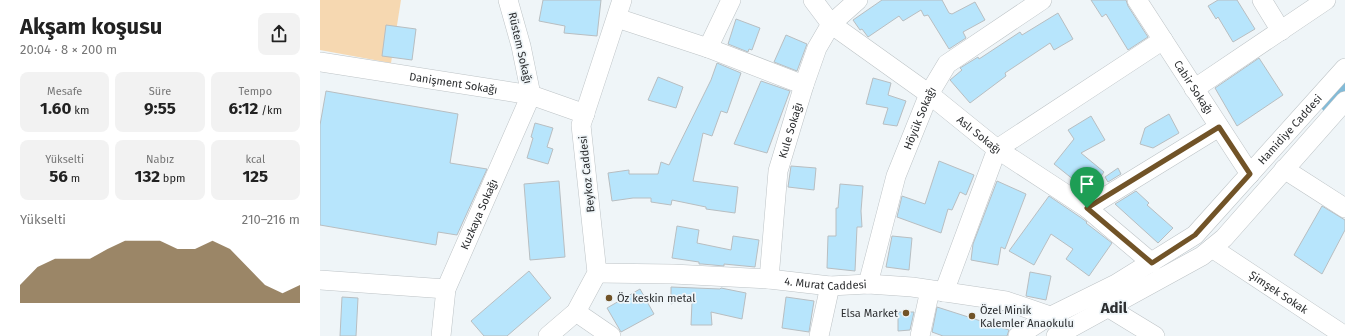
<!DOCTYPE html>
<html lang="tr">
<meta charset="utf-8">
<style>
body{margin:0;font-family:"Fira Sans",sans-serif;background:#f2f2f2;color:#222;height:100vh;display:flex;flex-direction:column;font-size:15px;white-space:nowrap}
*{box-sizing:border-box;margin:0}
p{font-size:13px;color:#767676}
.icon{flex:none;width:22px;height:22px;fill:none;stroke:currentColor;stroke-width:2;stroke-linecap:round;stroke-linejoin:round}
.map{position:relative;flex:1;overflow:hidden}
.drawer{display:flex;flex-direction:column;background:#fff;width:320px}
.drawer>*{flex:none}
.pin{position:absolute;display:grid;place-items:center;width:34px;height:34px;color:#fff;margin:-41px -17px;border-radius:50% 50% 50% 0;rotate:-45deg;box-shadow:0 0 4px #0007}
.pin .icon{rotate:45deg}
.round{display:grid;place-items:center;flex:none;width:42px;height:42px;border-radius:8px;background:#f2f2f2}
.head{display:flex;align-items:center;justify-content:space-between;height:68px;padding:0 20px}
h1{font-size:22px;font-weight:700;line-height:30px}
.stats{display:grid;grid-template-columns:repeat(3,1fr);gap:6px;height:68px;padding:4px 20px}
.stats div{display:grid;align-content:center;border-radius:8px;background:#f2f2f2;text-align:center}
.stats b{font-size:17px;font-weight:700}
.stats small{font-size:11px;font-weight:400}
.stats p{font-size:11px}
.chart{height:112px;padding:8px 20px}
.chart p{display:flex;justify-content:space-between}
.chart svg{width:100%;height:72px;margin-top:4px;fill:#715327;opacity:.7}
main{display:flex;flex:1;min-height:0}
.map>svg:first-child{display:block}
</style>
<main>
<section class="drawer">
<div class="head"><div><h1>Akşam koşusu</h1><p>20:04 · 8 × 200 m</p></div><a class="round"><svg class="icon" aria-label="share" viewBox="0 0 24 24"><path d="M12 15V3M7 8l5-5 5 5M5 13v7h14v-7"/></svg></a></div>
<div class="stats">
<div><p>Mesafe</p><b>1.60<small> km</small></b></div>
<div><p>Süre</p><b>9:55</b></div>
<div><p>Tempo</p><b>6:12<small> /km</small></b></div>
</div>
<div class="stats">
<div><p>Yükselti</p><b>56<small> m</small></b></div>
<div><p>Nabız</p><b>132<small> bpm</small></b></div>
<div><p>kcal</p><b>125</b></div>
</div>
<div class="chart"><p><span>Yükselti</span>210–216 m</p>
<svg viewBox="0 0 160 44" preserveAspectRatio="none"><path d="M0 44V33L10 22L20 17L30 17L40 17L50 11L60 6L70 6L80 6L90 11L100 11L110 6L120 11L130 22L140 33L150 38L160 33V44z"/></svg>
</div>
</section>
<div class="map">
<svg width="1025" height="336" viewBox="0 0 1025 336">
<rect width="100%" height="100%" fill="#eff5f8"/>
<path fill="#f6d8b1" d="M 0,0 L 81,0 L 71,63 L 0,50 Z"/>
<g fill="none" stroke-linecap="round" stroke-linejoin="round">
<path stroke="#82bbd8" stroke-width="15" d="M 1009,106 L 1025,89"/>
</g>
<path fill="#b7e5fc" stroke="#b8bec1" d="M 223,0 L 281,0 L 277,36 L 244,33 L 245,26 L 219,21 Z
M 562,0 L 622,0 L 629,13 L 632,14 L 655,2 L 665,20 L 643,32 L 646,38 L 629,49 L 608,15 L 604,16 L 601,10 L 583,21 L 579,16 L 548,37 L 542,29 L 540,30 L 533,20 Z
M 771,0 L 806,0 L 808,6 L 828,37 L 808,50 L 786,14 L 782,17 Z
M 898,0 L 917,0 L 935,29 L 913,42 L 898,17 L 896,19 L 888,6 Z
M 738,13 L 753,39 L 734,50 L 730,43 L 685,73 L 686,76 L 650,103 L 630,80 L 642,70 L 640,68 L 658,57 L 659,59 L 700,32 L 702,35 Z
M 416,19 L 440,28 L 432,50 L 429,49 L 428,52 L 408,44 Z
M 66,25 L 96,29 L 92,60 L 62,56 Z
M 466,35 L 487,44 L 477,71 L 454,62 Z
M 939,58 L 963,95 L 917,126 L 895,88 Z
M 397,63 L 421,73 L 407,113 L 401,111 L 392,136 L 383,133 L 373,181 L 418,187 L 415,213 L 386,209 L 386,207 L 352,200 L 351,205 L 331,202 L 331,198 L 313,198 L 292,201 L 288,173 L 309,170 L 309,174 L 338,174 L 341,162 L 349,165 L 391,80 Z
M 338,77 L 363,87 L 356,108 L 328,100 Z
M 553,78 L 571,83 L 568,95 L 586,101 L 577,126 L 563,124 L 568,108 L 546,104 Z
M 441,81 L 470,91 L 447,153 L 414,144 Z
M 6,91 L 138,114 L 130,163 L 167,169 L 137,235 L 118,232 L 116,245 L 0,225 L 0,125 Z
M 849,114 L 859,133 L 833,148 L 820,144 L 825,128 Z
M 771,116 L 785,140 L 761,153 L 784,172 L 769,192 L 734,164 L 754,139 L 748,130 Z
M 215,123 L 233,128 L 227,147 L 233,149 L 228,164 L 207,158 L 213,138 L 211,137 Z
M 619,161 L 654,175 L 646,195 L 640,192 L 632,210 L 628,209 L 621,233 L 577,217 L 582,196 L 605,204 Z
M 471,166 L 496,168 L 494,190 L 468,187 Z
M 798,168 L 801,174 L 788,182 L 785,177 Z
M 239,181 L 245,257 L 210,260 L 204,184 Z
M 677,181 L 706,194 L 685,249 L 681,247 L 678,265 L 651,260 L 653,244 Z
M 520,184 L 543,186 L 541,211 L 542,227 L 537,227 L 535,271 L 507,268 L 508,236 L 516,236 L 516,208 L 518,208 Z
M 816,191 L 829,203 L 827,205 L 853,228 L 838,243 L 795,204 Z
M 729,196 L 760,217 L 767,222 L 766,223 L 792,243 L 769,276 L 746,259 L 753,249 L 731,234 L 714,265 L 689,251 Z
M 1002,206 L 1025,220 L 1025,230 L 1002,274 L 974,255 Z
M 357,226 L 379,230 L 377,243 L 411,250 L 413,236 L 439,240 L 435,267 L 404,264 L 404,266 L 382,264 L 379,264 L 379,262 L 352,258 Z
M 572,236 L 592,238 L 589,270 L 566,267 Z
M 209,271 L 231,298 L 187,336 L 164,336 L 151,321 Z
M 710,272 L 731,276 L 726,300 L 706,296 Z
M 351,287 L 400,289 L 401,288 L 426,293 L 422,319 L 391,312 L 392,325 L 371,325 L 372,302 L 359,301 L 359,300 L 351,304 Z
M 320,289 L 334,314 L 301,332 L 287,308 Z
M 22,297 L 38,298 L 36,336 L 20,336 Z
M 466,297 L 494,301 L 489,332 L 462,328 Z
M 617,307 L 689,330 L 687,336 L 623,336 L 612,332 Z
M 578,312 L 594,312 L 590,330 L 578,331 Z"/>
<g fill="none" stroke-linecap="round" stroke-linejoin="round">
<defs>
<g id="minor">
<path id="s1" d="M 493,0 L 511,24 L 609,94 L 677,149 L 767,208 L 832,263"/>
<path id="s2" d="M 817,0 L 930,174"/>
<path d="M 942,0 L 961,31"/>
<path d="M 297,18 L 388,48 L 484,85"/>
<path d="M 388,48 L 411,0"/>
<path id="s3" d="M 0,62 L 211,95 L 265,114"/>
<path d="M 874,89 L 1006,0"/>
<path d="M 964,169 L 1025,208"/>
<path d="M 767,208 L 899,127"/>
<path id="s4" d="M 892,248 L 1025,336"/>
<path id="s5" d="M 277,273 L 353,274 L 449,279 L 510,286 L 548,284 L 592,287 L 686,301 L 730,316"/>
<path id="s6" d="M 449,279 L 458,171 L 484,85 L 497,48 L 511,24 L 538,0"/>
<path d="M 0,280 L 126,289"/>
<path id="s7" d="M 548,284 L 576,176 L 609,94 L 627,64 L 722,0"/>
<path d="M 624,292 L 677,149 L 843,40"/>
<path d="M 778,305 L 789,308 L 835,336"/>
<path d="M 256,312 L 291,336"/>
<path id="s8" d="M 121,336 L 126,289 L 211,95 L 201,46 L 188,0"/>
<path d="M 228,336 L 256,312 L 277,273 L 261,125 L 302,0"/>
<path d="M 499,336 L 510,286"/>
<path d="M 600,336 L 610,290"/>
<path id="s9" d="M 698,336 L 721,321 L 796,284 L 875,235 L 1025,68"/>
<path d="M 736,336 L 882,256 L 904,238 L 1025,101"/>
</g>
</defs>
<use href="#minor" stroke="#bdc3c6" stroke-width="20"/>
<use href="#minor" stroke="#fff" stroke-width="19"/>
</g>
<g fill="none" stroke-linecap="round" stroke-linejoin="round">
<defs>
<path id="route" d="M 899,127 L 930,174 L 875,235 L 832,263 L 767,208 Z"/>
</defs>
<use href="#route" stroke="#fff" stroke-width="8"/>
<use href="#route" stroke="#715327" stroke-width="5"/>
</g>
<g fill="#715327" stroke="#eff5f8" stroke-width="1.5">
<circle cx="289" cy="298" r="4"/>
<circle cx="586" cy="313" r="4"/>
<circle cx="652" cy="316" r="4"/>
</g>
<g text-anchor="middle" dominant-baseline="central" stroke-width="3.5" stroke-linejoin="round" paint-order="stroke">
<g font-size="11" fill="#2c2e30" stroke="#eff5f8">
<text transform="translate(200 48) rotate(77)">Rüstem Sokağı</text>
<text stroke="none"><textPath href="#s3" startOffset="135">Danişment Sokağı</textPath></text>
<text stroke="none"><textPath href="#s2" startOffset="104">Cabir Sokağı</textPath></text>
<text stroke="none"><textPath href="#s7" startOffset="174">Höyük Sokağı</textPath></text>
<text stroke="none"><textPath href="#s9" startOffset="346">Hamidiye Caddesi</textPath></text>
<text stroke="none"><textPath href="#s6" startOffset="151">Kule Sokağı</textPath></text>
<text stroke="none"><textPath href="#s1" startOffset="215">Aslı Sokağı</textPath></text>
<text transform="translate(267 174) rotate(-96)">Beykoz Caddesi</text>
<text stroke="none"><textPath href="#s8" startOffset="129">Kuzkaya Sokağı</textPath></text>
<text stroke="none"><textPath href="#s5" startOffset="229">4. Murat Caddesi</textPath></text>
<text stroke="none"><textPath href="#s4" startOffset="80">Şimşek Sokak</textPath></text>
</g>
<g font-size="11" fill="#2c2e30" stroke="#eff5f8" text-anchor="start">
<text x="297" y="298">Öz keskin metal</text>
<text x="660" y="310">Özel Minik<tspan x="660" dy="13">Kalemler Anaokulu</tspan></text>
<text x="578" y="313" text-anchor="end">Elsa Market</text>
</g>
<g font-size="15" font-weight="bold" fill="#2c2e30" stroke="#eff5f8">
<text x="794" y="308">Adil</text>
</g>
</g>
</svg>
<div class="pin" style="left:767px;top:208px;background:#1e9e55"><svg class="icon" aria-label="arrive" viewBox="0 0 24 24"><path d="M6 21V4h12l-3 4 3 4H6"/></svg></div>
</div>
</main>
